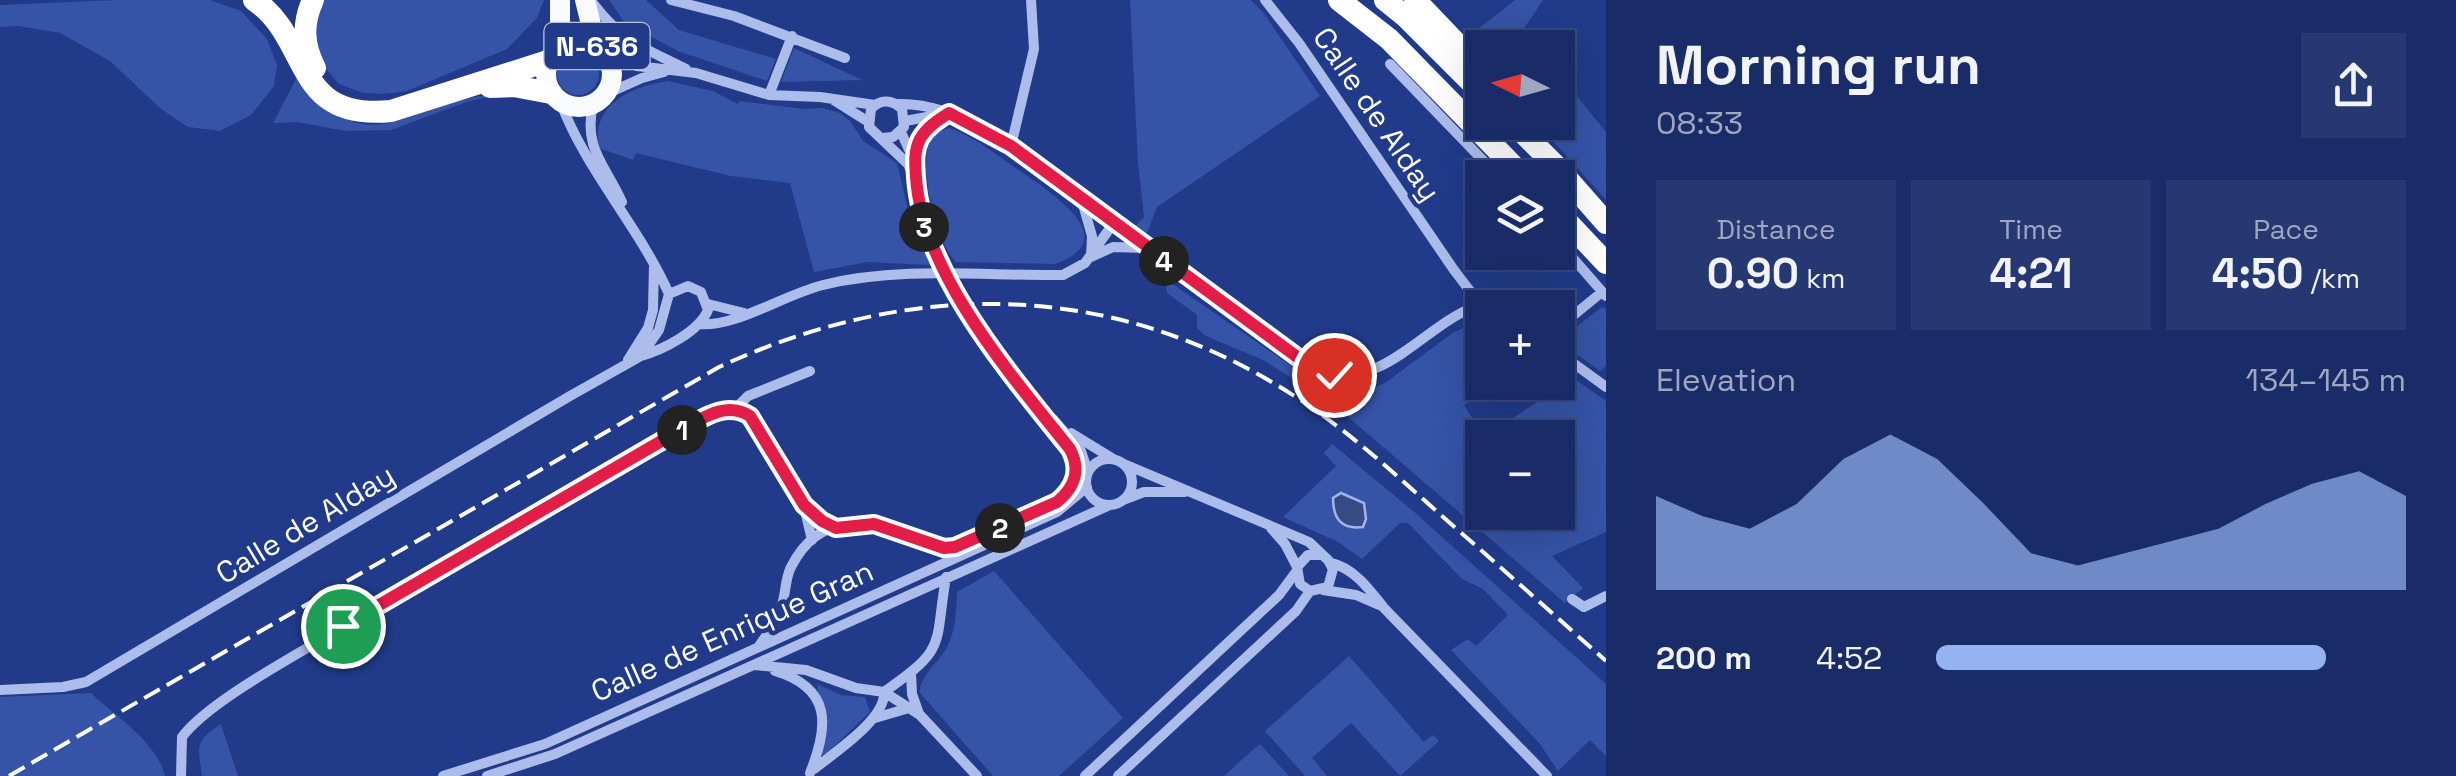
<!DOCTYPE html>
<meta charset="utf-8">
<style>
body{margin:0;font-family:"Space Grotesk",sans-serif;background:#263871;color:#f1f3f6;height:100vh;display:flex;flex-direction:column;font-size:38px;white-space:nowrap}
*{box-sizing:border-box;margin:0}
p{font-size:32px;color:#9fa7c0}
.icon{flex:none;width:55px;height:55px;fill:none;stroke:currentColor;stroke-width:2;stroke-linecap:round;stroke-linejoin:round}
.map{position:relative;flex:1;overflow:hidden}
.details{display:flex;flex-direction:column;background:#192c68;width:850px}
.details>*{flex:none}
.needle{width:65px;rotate:275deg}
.fabs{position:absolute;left:1465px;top:30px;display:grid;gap:20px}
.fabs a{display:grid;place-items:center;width:110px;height:110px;border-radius:0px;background:#192c68;box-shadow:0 10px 40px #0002,0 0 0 2px #37487c;font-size:50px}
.pin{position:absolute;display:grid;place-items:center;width:85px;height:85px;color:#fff;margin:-42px;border:5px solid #fff;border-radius:50%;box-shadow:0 2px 10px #0007}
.km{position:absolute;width:50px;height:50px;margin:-25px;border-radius:50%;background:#222;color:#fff;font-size:28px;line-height:50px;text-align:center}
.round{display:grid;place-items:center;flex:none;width:105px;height:105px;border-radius:0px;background:#263871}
.headline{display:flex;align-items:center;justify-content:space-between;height:170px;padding:0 50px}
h1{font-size:55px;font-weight:700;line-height:75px}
.stats{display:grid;grid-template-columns:repeat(3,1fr);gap:15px;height:170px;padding:10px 50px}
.stats div{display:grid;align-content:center;border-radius:0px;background:#263871;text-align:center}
.stats b{font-size:42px;font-weight:700}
.stats small{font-size:28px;font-weight:400}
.stats p{font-size:28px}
.chart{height:280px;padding:20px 50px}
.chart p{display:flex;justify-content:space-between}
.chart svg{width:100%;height:180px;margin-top:10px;fill:#95b2f1;opacity:.7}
ul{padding:0 50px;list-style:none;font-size:32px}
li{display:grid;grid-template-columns:160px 120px 1fr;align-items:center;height:75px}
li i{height:25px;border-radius:12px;background:#95b2f1}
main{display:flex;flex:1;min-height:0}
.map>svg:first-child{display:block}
</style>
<main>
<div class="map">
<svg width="1606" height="776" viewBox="0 0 1606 776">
<rect width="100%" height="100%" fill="#213b8a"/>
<path fill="#3553a7" d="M 117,0 L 210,0 L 241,11 L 267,39 L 277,65 L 274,86 L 251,115 L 220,131 L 188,127 L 161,109 L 110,61 L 60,33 L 18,26 L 0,27 L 0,5 Z
M 323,0 L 544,0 L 537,18 L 507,49 L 407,91 L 383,94 L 363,93 L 339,84 L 322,64 L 312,29 Z
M 609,0 L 646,0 L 679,30 L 776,59 L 767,81 L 678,51 L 625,23 Z
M 1130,0 L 1251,0 L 1263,12 L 1320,96 L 1157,207 L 1147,233 L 1135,226 L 1144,217 L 1138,163 Z
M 1515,0 L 1543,0 L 1523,30 L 1537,47 L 1482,48 L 1482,61 L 1464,40 Z
M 794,48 L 862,80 L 781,82 Z
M557 74a21 21 0 1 1 42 0a21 21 0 1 1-42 0Z
M 1558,73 L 1606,132 L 1606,200 L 1537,123 L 1558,122 Z
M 296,79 C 367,151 380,122 462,100 C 477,96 493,95 508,93 L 469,101 L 391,130 L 346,131 L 297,122 L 273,123 Z
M 668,81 L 713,91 L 738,104 L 740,101 L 804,109 L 822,108 L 840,113 L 850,121 L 863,141 L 897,163 L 908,210 L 930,265 L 868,262 L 814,272 L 790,183 L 731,176 L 636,153 L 633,160 L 599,148 C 590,105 632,86 668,81 Z
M 949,128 C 976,137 999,157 1023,173 C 1052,194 1125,239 1055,264 L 956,262 C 936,243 918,167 930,141 C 933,133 941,131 949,128 Z
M 1171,283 L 1297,370 L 1336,392 L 1363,392 L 1385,383 L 1454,332 L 1482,321 L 1482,382 L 1499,383 L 1464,405 L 1484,437 L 1482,512 L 1558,512 L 1558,438 L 1485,437 L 1573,378 L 1606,401 L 1606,532 L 1552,556 L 1583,588 L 1565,603 L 1333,404 L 1263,360 L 1206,336 L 1197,328 L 1197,315 L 1167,293 L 1166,287 Z
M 1602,307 L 1606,309 L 1606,366 L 1600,371 L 1558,341 Z
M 1332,444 L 1412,510 L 1606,684 L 1606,756 L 1590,740 L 1558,771 L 1540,744 L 1451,650 L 1468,639 L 1476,646 L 1508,615 L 1483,589 L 1462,579 L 1408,523 L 1400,523 L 1362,559 L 1338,542 L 1283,517 L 1336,466 L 1324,453 Z
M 994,571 L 1123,718 L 1059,776 L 993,776 L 920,693 C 919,675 942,660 949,643 C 956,627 956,608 957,592 Z
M 1349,656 L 1424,742 L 1433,735 L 1439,741 L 1400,776 L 1351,723 L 1312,758 L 1327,776 L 1305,776 L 1265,731 Z
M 817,684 L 841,695 L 865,697 L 870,712 L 825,755 L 821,754 C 833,714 820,715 817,684 Z
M 91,693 C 114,715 158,743 165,776 L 0,776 L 0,697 Z
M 221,724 L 238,776 L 202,776 C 198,745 194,742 221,724 Z
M 1260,744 L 1289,776 L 1224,776 L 1256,747 Z"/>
<path fill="#374a84" stroke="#a1b5ec" stroke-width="2.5" d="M 1341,493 L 1364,503 L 1366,519 L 1363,527 C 1341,530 1333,518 1333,498 Z"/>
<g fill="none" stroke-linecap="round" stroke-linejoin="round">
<path stroke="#adbdeb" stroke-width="10" d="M 671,0 L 734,16 L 845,58
M 1265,0 L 1299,43 L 1454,270 L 1470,291 L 1492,308
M 592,2 C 623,43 641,46 686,69
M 605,53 L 637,66 L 696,73 L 769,95 L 820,97 L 875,105
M 1390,64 L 1500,178
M 604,95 L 642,78 L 664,72
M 769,95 L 792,36
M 832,99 L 867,121
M 560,101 C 586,171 639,226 669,294
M 593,104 C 583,149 605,164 622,202
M 897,104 C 977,101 1054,181 1115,226 C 1182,276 1250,330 1322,373 C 1391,388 1424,321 1485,303
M 905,121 L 943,114
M 901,132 L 915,163 L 918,205 L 931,247
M 883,138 L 893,137 L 904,127 L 902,109 C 892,99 880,99 871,109 L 869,127 L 908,164 L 916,182
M 1011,146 L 1034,49 L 1031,0
M 915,158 L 925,132 L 949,113
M 1082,201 L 1092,236 L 1091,257 L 1113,247 L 1145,248
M 1558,241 L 1606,296
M 708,304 L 744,313
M 699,324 C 737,327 783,295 823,285 C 901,266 983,276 1063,275 L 1085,263 L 1113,224
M 1558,328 L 1602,292
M 1558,352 L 1606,387
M 628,360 L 648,328 L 653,310 L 654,264
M 1001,364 L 1026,394
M 735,409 L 748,396 L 810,371
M 1053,419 L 1081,451 L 1088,472
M 1071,433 L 1115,460
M1086 482a23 23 0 1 1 46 0a23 23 0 1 1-46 0Z
M 1124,464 L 1309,542 L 1328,560 L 1333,569 L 1328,587 L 1310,591 L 1300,584 L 1297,567 L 1308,555 L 1319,555
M 1123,500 L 1144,492 L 1185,492
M 804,506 L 812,540
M 1271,528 L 1285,544 L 1297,567
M 1331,563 C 1354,568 1370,590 1384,608 L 1547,776
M 1323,590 L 1356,595 L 1379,605
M 1572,599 L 1584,607 L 1606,596
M 759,646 C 768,633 778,620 782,605 C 786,592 785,579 791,567 C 827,496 889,532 943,548 L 955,547 L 1057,502 C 1103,464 1048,423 1022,390
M 755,665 L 806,670 L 856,688 L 884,692 L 920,715 L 977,776
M 775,671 C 832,688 829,726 810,773
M 911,673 L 912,694 L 919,714
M 0,690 L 63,687 L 86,682 L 570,396 L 641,356 C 662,350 699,332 708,310 L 701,292 L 688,286 L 669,294 L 659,330 L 641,356
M 884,692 C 948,647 934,648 946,577
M 875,718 L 909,708
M 814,769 C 835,752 886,719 884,692
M 181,776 L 182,737 C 207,704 282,663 319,641 C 448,561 581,485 715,412 L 735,409 L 750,416 C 776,454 793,508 836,528
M 443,776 L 545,744 L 1057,512 L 1087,487
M 487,776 L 555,754 L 1110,505
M 1085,776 L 1279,595 L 1296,572
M 1118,776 L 1296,611 L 1310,591"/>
<path stroke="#f8fafe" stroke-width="20" d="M 560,0 L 560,46
M 585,0 L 596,45
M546 74a33 33 0 1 1 66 0a33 33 0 1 1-66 0Z"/>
<path stroke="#fff" stroke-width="22" d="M 254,0 C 312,39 291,121 391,111 L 548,61
M 313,0 C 302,24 303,45 315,68
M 1339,0 L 1389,39 L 1525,178
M 1385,0 L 1406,17 L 1482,93
M 1415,0 L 1482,70
M 490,87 L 514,86 L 551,93
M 1512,122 L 1556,166 L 1606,223
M 1558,212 L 1606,263"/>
<path stroke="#fff" stroke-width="4" stroke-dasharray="18 8" stroke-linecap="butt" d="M 9,776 L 719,367 C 915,277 1119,279 1302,401 C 1352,434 1397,476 1442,516 C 1497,564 1552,613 1606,661"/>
<path stroke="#adbdeb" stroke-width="10" d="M 931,247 L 1001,364"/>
</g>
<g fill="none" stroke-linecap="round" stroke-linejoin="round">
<defs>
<path id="route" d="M 343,626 L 677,432 C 701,420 724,400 750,416 L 804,505 L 822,521 L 836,528 L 874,524 L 944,548 L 955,547 L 1057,502 C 1075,487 1081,470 1070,449 C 1011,375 922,273 916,177 C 915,163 914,151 920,139 C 927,127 938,120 949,113 L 1011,146 L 1304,362 L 1334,375"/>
</defs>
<use href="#route" stroke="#fff" stroke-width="20"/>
<use href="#route" stroke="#e11d48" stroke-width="12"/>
</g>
<g text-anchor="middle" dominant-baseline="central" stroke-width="9" stroke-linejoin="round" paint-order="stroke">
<rect fill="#213b8a" stroke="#bcc4dc" stroke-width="2.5" x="544.5" y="23" width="105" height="46" rx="8"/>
<g font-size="28" font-weight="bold" fill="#fff">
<text x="597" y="46">N-636</text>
</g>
<g font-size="30" fill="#fff" stroke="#213b8a">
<text transform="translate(1377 114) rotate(56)">Calle de Alday</text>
<text transform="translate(305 524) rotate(-31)">Calle de Alday</text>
<text transform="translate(732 631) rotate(-24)">Calle de Enrique Gran</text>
</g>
</g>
</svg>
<div class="fabs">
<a><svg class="needle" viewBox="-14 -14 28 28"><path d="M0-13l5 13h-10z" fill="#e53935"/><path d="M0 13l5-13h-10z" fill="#9fa7c0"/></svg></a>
<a><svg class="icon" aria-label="layers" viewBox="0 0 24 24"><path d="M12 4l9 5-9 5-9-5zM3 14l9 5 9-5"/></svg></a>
<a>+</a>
<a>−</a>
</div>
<div class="pin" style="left:343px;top:626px;background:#1e9e55"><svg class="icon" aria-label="arrive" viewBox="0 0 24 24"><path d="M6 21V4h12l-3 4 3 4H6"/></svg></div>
<div class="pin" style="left:1334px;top:375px;background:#d93025"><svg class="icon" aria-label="check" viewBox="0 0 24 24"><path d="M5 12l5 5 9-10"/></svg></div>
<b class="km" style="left:682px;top:430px">1</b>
<b class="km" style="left:1000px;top:528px">2</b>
<b class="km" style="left:924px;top:227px">3</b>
<b class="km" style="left:1164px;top:261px">4</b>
</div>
<section class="details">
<div class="headline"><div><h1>Morning run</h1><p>08:33</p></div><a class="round"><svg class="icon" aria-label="share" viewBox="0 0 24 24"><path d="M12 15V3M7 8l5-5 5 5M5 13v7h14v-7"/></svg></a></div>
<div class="stats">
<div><p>Distance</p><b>0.90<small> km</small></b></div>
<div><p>Time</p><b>4:21</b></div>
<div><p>Pace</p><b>4:50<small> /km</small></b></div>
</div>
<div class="chart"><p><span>Elevation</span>134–145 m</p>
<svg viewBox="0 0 160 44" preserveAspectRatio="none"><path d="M0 44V21L10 26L20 29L30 23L40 12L50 6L60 12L70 23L80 35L90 38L100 35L110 32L120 29L130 23L140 18L150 15L160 21V44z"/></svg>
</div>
<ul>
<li><b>200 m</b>4:52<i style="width:83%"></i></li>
</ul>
</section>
</main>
